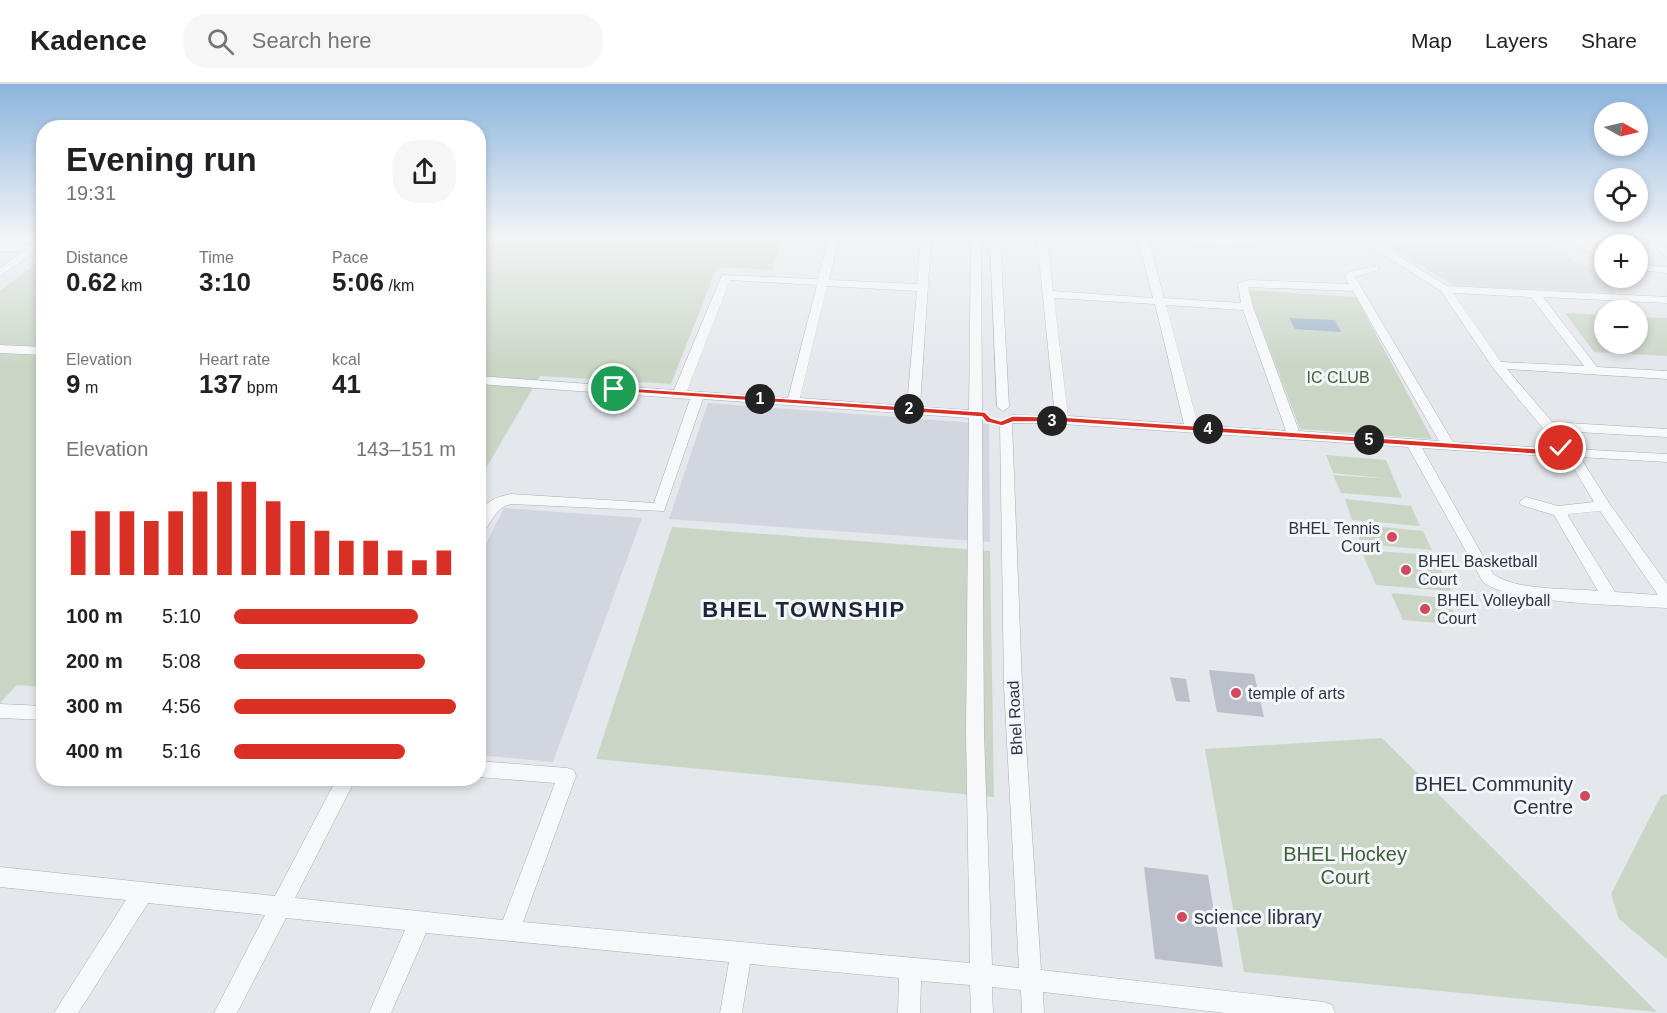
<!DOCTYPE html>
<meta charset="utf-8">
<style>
body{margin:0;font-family:Helvetica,sans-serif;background:#f6f6f6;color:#202124;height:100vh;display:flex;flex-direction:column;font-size:22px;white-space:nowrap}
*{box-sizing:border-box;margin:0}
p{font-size:20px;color:#757577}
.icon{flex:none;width:33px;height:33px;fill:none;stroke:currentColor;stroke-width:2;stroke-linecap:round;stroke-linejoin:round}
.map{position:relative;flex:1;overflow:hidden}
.drawer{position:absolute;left:36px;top:36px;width:450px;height:666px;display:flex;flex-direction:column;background:#fff;border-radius:24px;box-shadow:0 3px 9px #0003}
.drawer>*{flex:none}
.needle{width:39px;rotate:98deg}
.tools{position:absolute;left:1594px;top:18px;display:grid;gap:12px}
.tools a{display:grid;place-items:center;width:54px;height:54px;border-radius:50%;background:#fff;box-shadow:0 3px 9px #0003;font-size:30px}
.pin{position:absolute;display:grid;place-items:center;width:51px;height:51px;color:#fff;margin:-26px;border:3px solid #fff;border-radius:50%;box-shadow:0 2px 6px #0007}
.km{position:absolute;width:30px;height:30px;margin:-15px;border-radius:50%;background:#222;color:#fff;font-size:16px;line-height:30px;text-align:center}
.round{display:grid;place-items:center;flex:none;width:63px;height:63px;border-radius:24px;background:#f6f6f6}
.head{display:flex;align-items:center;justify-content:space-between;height:102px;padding:0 30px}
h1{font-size:33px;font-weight:600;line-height:45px}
.metrics{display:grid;grid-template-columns:repeat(3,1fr);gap:9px;height:102px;padding:6px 30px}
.metrics div{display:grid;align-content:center}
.metrics b{font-size:26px;font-weight:600}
.metrics small{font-size:16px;font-weight:400}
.metrics p{font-size:16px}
.chart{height:168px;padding:12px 30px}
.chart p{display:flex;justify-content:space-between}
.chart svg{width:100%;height:108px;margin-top:6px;stroke:#d93025;stroke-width:6}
ul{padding:0 30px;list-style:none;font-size:20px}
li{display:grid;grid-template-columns:96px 72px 1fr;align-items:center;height:45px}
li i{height:15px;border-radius:8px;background:#d93025}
header{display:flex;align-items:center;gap:36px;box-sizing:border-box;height:84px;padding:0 30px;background:#fff;border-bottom:2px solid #e0e0e0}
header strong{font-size:28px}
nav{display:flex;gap:33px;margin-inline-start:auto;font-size:21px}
.search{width:420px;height:54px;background:#f6f6f6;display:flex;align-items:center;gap:15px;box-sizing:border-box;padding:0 21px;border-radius:24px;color:#757577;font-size:22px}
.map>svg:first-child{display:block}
</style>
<header>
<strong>Kadence</strong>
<div class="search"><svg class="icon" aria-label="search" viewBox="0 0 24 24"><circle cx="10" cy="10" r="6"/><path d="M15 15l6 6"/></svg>Search here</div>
<nav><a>Map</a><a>Layers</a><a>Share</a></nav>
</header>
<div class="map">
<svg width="1667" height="929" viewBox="0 0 1667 929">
<rect width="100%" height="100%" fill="#e4e7ec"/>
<path fill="#d2d6de" d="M 1376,154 L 1530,154 L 1591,185 L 1616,209 L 1454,202 Z
M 708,319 L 989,340 L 990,458 L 669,435 Z
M 504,424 L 642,434 L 553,678 L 479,671 L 479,473 Z"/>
<path fill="#c9d6c5" d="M 479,154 L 781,154 L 772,186 L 717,183 L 671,300 L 540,292 L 479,396 Z
M 43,174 L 43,603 L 17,601 L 0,619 L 0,207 Z
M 1247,206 L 1356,213 L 1432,355 L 1300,345 Z
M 1565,229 L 1605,231 L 1605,260 L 1638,260 L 1638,233 L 1667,234 L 1667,272 L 1594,268 Z
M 1326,371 L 1386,376 L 1402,414 L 1341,409 L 1333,391 L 1392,395 L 1333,389 Z
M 1345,415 L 1411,422 L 1420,442 L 1352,436 Z
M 1354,440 L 1423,447 L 1432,466 L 1361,460 Z
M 672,443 L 990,467 L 994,713 L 596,675 Z
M 1361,466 L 1434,471 L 1451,507 L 1376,501 Z
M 1391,509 L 1447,514 L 1460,541 L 1403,536 Z
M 1382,654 L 1657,928 L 1244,888 L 1205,665 Z
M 1667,710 L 1667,875 L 1619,835 L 1611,810 L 1661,712 Z"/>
<path fill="#9fb4cc" d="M 1289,234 L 1335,236 L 1341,248 L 1295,245 Z"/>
<path fill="#bbc0ca" d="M 1209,586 L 1254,590 L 1264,633 L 1217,628 Z
M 1170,593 L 1186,595 L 1190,618 L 1176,617 Z
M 1144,783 L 1208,791 L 1223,883 L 1155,875 Z"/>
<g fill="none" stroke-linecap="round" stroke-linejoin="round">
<defs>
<path id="minor" d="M 44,154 L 44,162 L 0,192 L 0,184 L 24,167 L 0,167 L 0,161 L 32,161 Z
M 829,154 L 839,154 L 829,196 L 917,200 L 921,154 L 931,154 L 920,323 L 969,326 L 971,154 L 981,154 L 982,327 L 990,331 L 982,335 L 984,649 L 992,881 L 1019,884 L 1004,601 L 1000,339 L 1012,331 L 1055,332 L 1037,154 L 1047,154 L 1053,207 L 1153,214 L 1138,154 L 1148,154 L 1164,214 L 1241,219 L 1238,199 L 1250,196 L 1349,200 L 1345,193 L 1348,188 L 1378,182 L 1378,186 L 1355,193 L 1453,358 L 1560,365 L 1493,284 L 1441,207 L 1358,154 L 1370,154 L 1447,202 L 1667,213 L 1667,219 L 1543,213 L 1597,283 L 1667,287 L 1667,295 L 1507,285 L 1552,338 L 1667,345 L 1667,353 L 1559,347 L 1572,362 L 1567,366 L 1569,369 L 1567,372 L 1562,373 L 1422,364 L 1493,490 C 1516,507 1569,504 1598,507 L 1554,431 L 1521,421 L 1519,418 L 1526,413 L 1558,422 L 1594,418 L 1567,373 L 1573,365 L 1667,370 L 1667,378 L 1580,373 L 1609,419 L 1667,500 L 1667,524 C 1627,521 1510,520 1483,498 L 1408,363 L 1062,340 L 1012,339 L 1022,601 L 1041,886 L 1324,918 L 1332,921 L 1335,929 L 1225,929 L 1043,908 L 1044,929 L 1022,929 L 1021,906 L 992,903 L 993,929 L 971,929 L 970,901 L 921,897 L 920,929 L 898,929 L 899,894 L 750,880 L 742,929 L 720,929 L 729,878 L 426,849 L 391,929 L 369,929 L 405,846 L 286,834 L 237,929 L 214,929 L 265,831 L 148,819 L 78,929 L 54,929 L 126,816 L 0,803 L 0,783 L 275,812 L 337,694 L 356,694 L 295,814 L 503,836 L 555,699 L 478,693 L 478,677 L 567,684 L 574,686 L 576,692 L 523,838 L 970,879 L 966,649 L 969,334 L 703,315 L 664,427 L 511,420 C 492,424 492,445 478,449 C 478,424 485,415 511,410 L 654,419 L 690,315 L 478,300 L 478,292 L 674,306 L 722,191 L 818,195 ZM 730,196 L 817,201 L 788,314 L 687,307 ZM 827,202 L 917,207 L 907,322 L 800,314 ZM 1248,203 L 1353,207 L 1439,357 L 1299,347 L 1253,223 ZM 1453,209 L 1531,213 L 1584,282 L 1501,278 ZM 1054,214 L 1155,220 L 1184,340 L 1068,332 ZM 1166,221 L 1243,226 L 1286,347 L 1198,341 ZM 1600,427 L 1658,511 L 1615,508 L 1568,432 L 1569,430 Z
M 990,154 L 1000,154 L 1009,323 L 1003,327 L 997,323 Z
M 1162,154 L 1293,154 L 1288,157 L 1224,161 L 1167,157 Z
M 1564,154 L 1577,154 L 1605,169 L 1605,176 Z
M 1646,154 L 1657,154 L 1667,164 L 1667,173 Z
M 1638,180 L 1667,183 L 1667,189 L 1638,186 Z
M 0,261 L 44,263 L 44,271 L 0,269 Z
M 0,620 L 44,622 L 44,636 L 0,634 Z"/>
</defs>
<use href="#minor" stroke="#a9aeb7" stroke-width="1"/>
<use href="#minor" fill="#f7f8fa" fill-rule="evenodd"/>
</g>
<linearGradient id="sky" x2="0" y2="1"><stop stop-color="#8bb4dd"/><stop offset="0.54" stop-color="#f3f4f6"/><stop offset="1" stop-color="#f3f4f6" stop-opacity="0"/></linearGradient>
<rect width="1667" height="284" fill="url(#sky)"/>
<path fill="#d93025" stroke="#fff" stroke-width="1.5" d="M 614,303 L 985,328 L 991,334 L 1001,337 L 1012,332 L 1062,333 L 1557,366 L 1561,361 L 1566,369 L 1562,372 L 1062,338 L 1013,338 L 1002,342 L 986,338 L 982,333 L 611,307 Z"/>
<g fill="#d1495b" stroke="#f4f6f9" stroke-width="2">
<circle cx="1392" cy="453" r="6"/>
<circle cx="1406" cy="486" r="6"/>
<circle cx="1425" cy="525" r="6"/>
<circle cx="1236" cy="609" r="6"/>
<circle cx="1585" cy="712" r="6"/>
<circle cx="1182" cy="833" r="6"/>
</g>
<g text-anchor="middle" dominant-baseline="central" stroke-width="6" stroke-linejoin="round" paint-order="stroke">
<g font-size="16" fill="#3f6138" stroke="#f4f6f9">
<text x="1338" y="293">IC CLUB</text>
</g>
<g font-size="16" fill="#2b3445" stroke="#f4f6f9" text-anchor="start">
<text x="1380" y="444" text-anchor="end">BHEL Tennis<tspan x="1380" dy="18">Court</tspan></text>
<text x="1418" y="477">BHEL Basketball<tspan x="1418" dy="18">Court</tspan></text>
<text x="1437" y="516">BHEL Volleyball<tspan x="1437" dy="18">Court</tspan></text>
<text x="1248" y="609">temple of arts</text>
</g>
<g font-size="16" fill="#2b3445" stroke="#f4f6f9">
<text transform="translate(1015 634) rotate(-93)">Bhel Road</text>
</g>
<g font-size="20" fill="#2b3445" stroke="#f4f6f9" text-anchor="end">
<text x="1573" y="700">BHEL Community<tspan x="1573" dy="23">Centre</tspan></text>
<text x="1194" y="833" text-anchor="start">science library</text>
</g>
<g font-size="20" fill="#3f6138" stroke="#f4f6f9">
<text x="1345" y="770">BHEL Hockey<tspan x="1345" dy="23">Court</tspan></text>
</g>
<g font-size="22" font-weight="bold" letter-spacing="1.5" fill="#1d2536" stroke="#f4f6f9">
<text x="804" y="525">BHEL TOWNSHIP</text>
</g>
</g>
</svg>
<div class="tools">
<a><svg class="needle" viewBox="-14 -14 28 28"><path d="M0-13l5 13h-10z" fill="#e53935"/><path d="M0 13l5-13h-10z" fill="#757577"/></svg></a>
<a><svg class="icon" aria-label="locate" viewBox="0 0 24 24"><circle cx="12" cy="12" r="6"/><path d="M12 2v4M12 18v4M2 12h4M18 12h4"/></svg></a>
<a>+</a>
<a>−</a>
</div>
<div class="pin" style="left:614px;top:305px;background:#1e9e55"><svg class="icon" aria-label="arrive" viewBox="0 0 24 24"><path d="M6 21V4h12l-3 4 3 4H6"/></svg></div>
<div class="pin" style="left:1561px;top:364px;background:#d93025"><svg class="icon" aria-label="check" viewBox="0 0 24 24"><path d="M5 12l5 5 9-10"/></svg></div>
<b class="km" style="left:760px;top:315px">1</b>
<b class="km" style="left:909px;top:325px">2</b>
<b class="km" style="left:1052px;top:337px">3</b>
<b class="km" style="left:1208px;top:345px">4</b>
<b class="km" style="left:1369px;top:356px">5</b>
<section class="drawer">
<div class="head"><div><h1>Evening run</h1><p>19:31</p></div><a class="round"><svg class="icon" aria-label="share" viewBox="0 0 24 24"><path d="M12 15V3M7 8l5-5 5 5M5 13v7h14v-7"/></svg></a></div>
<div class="metrics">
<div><p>Distance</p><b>0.62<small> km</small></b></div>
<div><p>Time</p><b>3:10</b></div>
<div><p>Pace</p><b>5:06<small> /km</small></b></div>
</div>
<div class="metrics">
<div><p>Elevation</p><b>9<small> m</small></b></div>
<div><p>Heart rate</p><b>137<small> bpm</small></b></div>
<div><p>kcal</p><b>41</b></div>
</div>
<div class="chart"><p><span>Elevation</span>143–151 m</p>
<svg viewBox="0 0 160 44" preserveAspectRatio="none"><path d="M5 44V26M15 44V18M25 44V18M35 44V22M45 44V18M55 44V10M65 44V6M75 44V6M85 44V14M95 44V22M105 44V26M115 44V30M125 44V30M135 44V34M145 44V38M155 44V34"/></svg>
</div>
<ul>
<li><b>100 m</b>5:10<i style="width:83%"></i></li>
<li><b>200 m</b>5:08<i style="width:86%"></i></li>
<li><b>300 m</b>4:56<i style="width:100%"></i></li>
<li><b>400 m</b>5:16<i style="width:77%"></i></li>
</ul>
</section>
</div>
